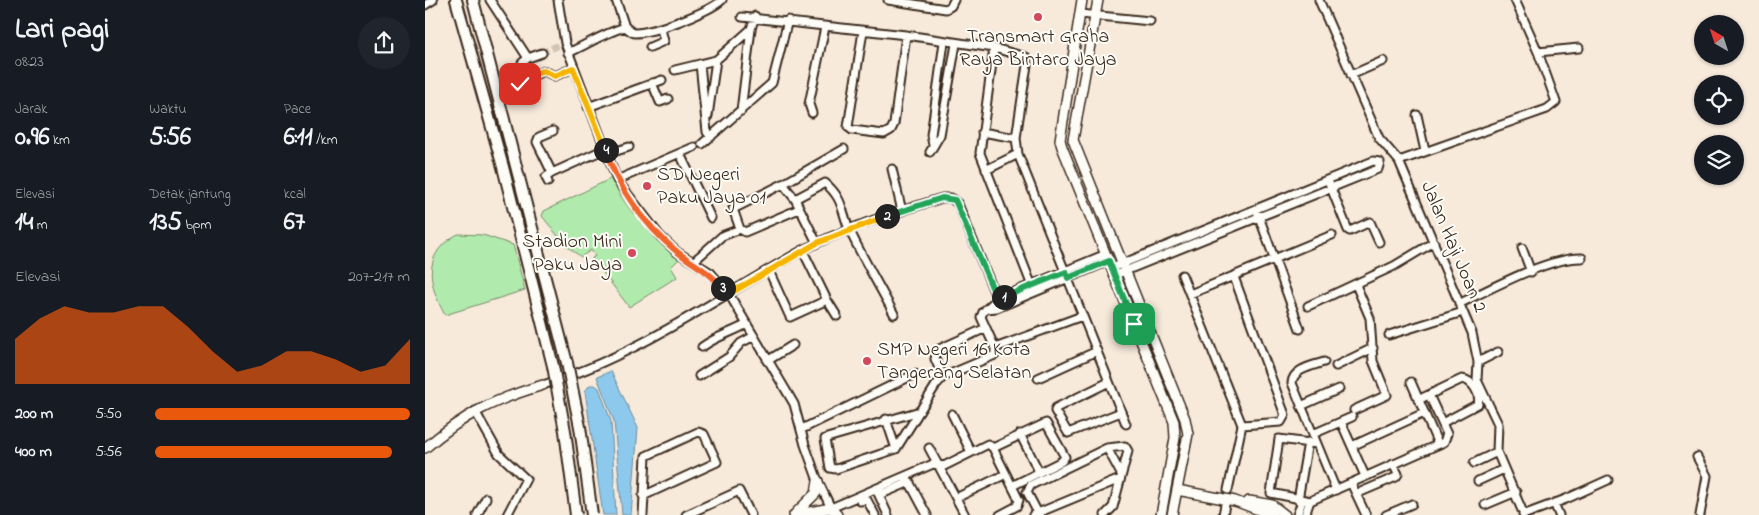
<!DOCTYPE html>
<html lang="id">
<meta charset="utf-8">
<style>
body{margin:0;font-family:"Indie Flower",sans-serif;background:#20242c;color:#f1f3f6;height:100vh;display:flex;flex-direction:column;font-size:19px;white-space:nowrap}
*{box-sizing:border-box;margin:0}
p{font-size:16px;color:#9ea1a6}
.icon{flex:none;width:28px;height:28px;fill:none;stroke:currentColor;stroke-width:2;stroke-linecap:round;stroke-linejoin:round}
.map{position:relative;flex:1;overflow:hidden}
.panel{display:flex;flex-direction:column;background:#171b24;width:425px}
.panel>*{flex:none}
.needle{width:32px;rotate:321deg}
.fabs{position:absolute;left:1269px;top:15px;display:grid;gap:10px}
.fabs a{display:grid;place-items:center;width:50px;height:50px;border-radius:50%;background:#171b24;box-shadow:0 1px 4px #0004;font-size:25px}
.pin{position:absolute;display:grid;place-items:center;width:42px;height:42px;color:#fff;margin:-21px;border-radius:10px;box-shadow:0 2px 8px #0006}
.km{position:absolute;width:25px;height:25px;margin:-12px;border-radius:50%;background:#222;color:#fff;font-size:14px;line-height:25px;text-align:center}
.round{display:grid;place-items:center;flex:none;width:52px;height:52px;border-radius:26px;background:#20242c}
.overview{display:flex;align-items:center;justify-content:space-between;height:85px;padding:0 15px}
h1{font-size:28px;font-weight:700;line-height:38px}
.figures{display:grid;grid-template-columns:repeat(3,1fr);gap:8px;height:85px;padding:5px 15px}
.figures div{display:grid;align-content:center}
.figures b{font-size:25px;font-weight:700}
.figures small{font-size:14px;font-weight:400}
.figures p{font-size:14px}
.chart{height:140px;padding:10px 15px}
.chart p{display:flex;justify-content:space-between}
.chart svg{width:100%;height:90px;margin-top:5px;fill:#ea580c;opacity:.7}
ul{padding:0 15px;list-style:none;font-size:16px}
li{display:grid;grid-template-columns:80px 60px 1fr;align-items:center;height:38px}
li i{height:12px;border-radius:6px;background:#ea580c}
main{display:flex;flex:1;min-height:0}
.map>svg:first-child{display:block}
</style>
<main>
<section class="panel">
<div class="overview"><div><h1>Lari pagi</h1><p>08:23</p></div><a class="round"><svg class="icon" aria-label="share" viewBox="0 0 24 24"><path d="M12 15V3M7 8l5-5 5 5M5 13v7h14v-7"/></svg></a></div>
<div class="figures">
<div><p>Jarak</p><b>0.96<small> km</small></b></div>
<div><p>Waktu</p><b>5:56</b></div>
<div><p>Pace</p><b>6:11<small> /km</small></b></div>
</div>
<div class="figures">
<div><p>Elevasi</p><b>14<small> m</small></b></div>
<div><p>Detak jantung</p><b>135<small> bpm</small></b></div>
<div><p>kcal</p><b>67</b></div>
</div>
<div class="chart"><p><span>Elevasi</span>207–217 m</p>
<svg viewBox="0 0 160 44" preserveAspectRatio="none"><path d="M0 44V22L10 12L20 6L30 9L40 9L50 6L60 6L70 16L80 28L90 38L100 35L110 28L120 28L130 32L140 38L150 35L160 22V44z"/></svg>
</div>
<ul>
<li><b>200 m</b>5:50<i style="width:100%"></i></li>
<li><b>400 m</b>5:56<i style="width:93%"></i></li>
</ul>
</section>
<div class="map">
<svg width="1334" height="515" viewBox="0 0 1334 515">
<rect width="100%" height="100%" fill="#f7eadb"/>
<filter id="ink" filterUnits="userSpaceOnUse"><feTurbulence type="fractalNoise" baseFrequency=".02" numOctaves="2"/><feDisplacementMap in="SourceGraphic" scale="10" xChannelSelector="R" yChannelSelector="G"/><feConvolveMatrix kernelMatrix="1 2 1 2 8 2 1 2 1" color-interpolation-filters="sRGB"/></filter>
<g filter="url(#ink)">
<path fill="#b1eaad" stroke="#768a66" d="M 187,178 C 194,203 234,243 254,259 L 246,267 L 252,277 L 204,307 L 167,258 L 170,256 L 166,250 L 156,257 L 140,245 L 117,216 L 119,211 Z
M 33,234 L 58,235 L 88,245 L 100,290 L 20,315 C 0,280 0,251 33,234 Z"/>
<path fill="#8dc9ed" stroke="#6c899a" d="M 186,371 L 213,428 L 206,515 L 197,515 L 189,421 L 172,377 Z
M 165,385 L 170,385 L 174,388 L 186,421 L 191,515 L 178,515 L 160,391 Z"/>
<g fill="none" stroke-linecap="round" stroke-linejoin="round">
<path stroke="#d1c4b5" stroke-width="7" stroke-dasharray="7 3.5" stroke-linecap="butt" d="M 117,53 L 134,45"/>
<defs>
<path id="minor" d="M 65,0 L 103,58
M 133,0 L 140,43 L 192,180 L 235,236 L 252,252 L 286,273 L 304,294 L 369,404 L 380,445 L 393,481 L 406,508 L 508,464 L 519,466 L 563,444 L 568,448 L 594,500 L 592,506 L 575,515
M 191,0 L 200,27
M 463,0 L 521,9 L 526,6 L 529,0
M 894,0 L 954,138 L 974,161 L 1047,333 L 1053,362 L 1052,380 L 1073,424 L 1072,452 L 1099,515
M 0,5 L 8,0
M 655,14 L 725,21
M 317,17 L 481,35 L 569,48 L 601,57 L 602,65 L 591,138 L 593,154 L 701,424
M 438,31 L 423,127 L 427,130 L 459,134 L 466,130 L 469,124 L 481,35
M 225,47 L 239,41 L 236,29
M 569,48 L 555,153 L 607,286
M 1113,52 L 1154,48
M 117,53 L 103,58 L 97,63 L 105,77 L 119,71 L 130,76 L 148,68
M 143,53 C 163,44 179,33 200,27 C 204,29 206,33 210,33 C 228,33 284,12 297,0
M 275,64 L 282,132 L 286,137
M 250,70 L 291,60 L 326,29
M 926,75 L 958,61
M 227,83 L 235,102 L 243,99
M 95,84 L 105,77
M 163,107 L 237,80
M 316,111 L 326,29 L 330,16
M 387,113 L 384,104 L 400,27
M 992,115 L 1000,151
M 283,116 L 291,60
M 557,132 L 591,138
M 277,144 L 347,83 L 363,20
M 508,145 L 506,135 L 519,42
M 505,152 L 515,135 L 531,44
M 182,154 L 204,147
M 255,154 L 286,218
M 974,161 L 1122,109 L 1131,102 L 1113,52 L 1090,0
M 467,169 L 477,211
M 561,170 L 593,154
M 127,173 L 112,142 L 114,137 L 128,131
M 192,180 L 269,147
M 123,182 L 121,177 L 127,173 L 180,149
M 904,183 L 923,230 L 925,231 L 945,222 L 954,242
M 358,184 L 370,199 L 392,243
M 370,199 L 400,183 C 419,199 416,211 425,231 C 438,259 455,287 469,314
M 374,209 L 320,232 L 315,229 L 308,209 L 358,184 L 419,149
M 833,214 L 875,329
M 1097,248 L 1106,272
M 378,251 L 402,300 L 412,316
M 268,262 L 297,236 L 315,229
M 687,268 L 948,161 L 955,162 L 953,169 L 690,275
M 344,271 L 365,317 L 402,300
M 757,275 L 817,425 L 803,490
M 809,277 L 860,415 L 856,422 L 817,425
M 765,294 L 907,235
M 1034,304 C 1065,289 1124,257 1157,258
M 883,306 L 969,266 L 1009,242
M 561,309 L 572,308 L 684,261
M 964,335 L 1038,312
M 277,347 C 292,336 306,333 322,324
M 570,348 L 657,316
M 342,361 L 368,345
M 899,362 C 887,366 868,369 867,383 L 911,490
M 1053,362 L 1073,352
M 911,366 L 948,348
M 274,376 L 304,357 L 316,343 L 329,336
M 518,377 L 510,359 L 512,350 L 561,328
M 613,378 L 672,351
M 684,382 L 631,408 L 630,411 L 643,433 L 696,412
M 986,382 L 1013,444
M 118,385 C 212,356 293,297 378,250 C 422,227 470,213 517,198 L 526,198 L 533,204 L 572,299
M 993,400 L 1037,379 C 1047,380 1056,394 1053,404 L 1017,423
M 876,406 L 914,389
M 929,410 L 962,395 L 948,361 L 945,318 L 931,285
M 50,411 L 74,454 L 101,479 L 82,515
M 495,411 L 402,438 L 400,439 L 405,468 L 411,469 L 471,449 L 511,385 L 518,377 L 570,355 L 570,348 L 556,317 L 558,312 L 572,299 L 681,254
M 527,414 L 546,452
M 461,419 L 471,449
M 916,422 L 940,476
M 377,429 L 490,374
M 595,434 L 614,472
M 888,434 L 927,417
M 892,444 L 854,439 L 846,493 L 885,501 L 1019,442 L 1022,434 L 1004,395
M 927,446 L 999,413
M 504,448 L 540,515
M 568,448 L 621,423 L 640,457 L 637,461 L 587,486
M 682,448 L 696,474
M 1272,457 L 1282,476 L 1275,515
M 1049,463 L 1072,452
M 481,476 L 502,515
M 1053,481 L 1079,469
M 926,483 L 941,515
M 452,491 L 463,515
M 453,493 L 459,493 L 485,482
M 931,494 L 971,477 L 973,474 L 968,464
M 531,498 L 581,474
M 873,500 L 883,442
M 435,501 L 442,500 L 450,515
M 1129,503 L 1134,515
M 1060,505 L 1091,492
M 52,515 L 61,498
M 218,515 L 221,456 L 273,432 L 279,434 L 292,462 L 218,496
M 261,515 L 314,491 L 326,515
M 608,515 L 695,479
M 614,515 L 602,492 L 606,485 L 682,448 L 700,446 L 703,451 L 688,507 L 680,515
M 798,515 L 801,499
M 872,515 L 877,501
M 880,515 L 885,501
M 961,515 L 987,504
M 1098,515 L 1141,499 L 1183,480"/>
<path id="major" d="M 657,0 L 635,140 L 637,147 L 749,422 L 750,438 L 736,515
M 673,0 L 648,140 L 760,419 L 763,434 L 747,515
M 0,448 C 40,414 68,400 118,385
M 752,490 L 810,501 L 847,515
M 824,501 L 847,505 L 860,515
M 371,513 L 391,493 L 393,481
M 369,515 L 406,508 L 412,515"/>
<path id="highway" d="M 31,0 L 78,167 L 128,366
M 48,0 L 142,363"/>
</defs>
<use href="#minor" stroke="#3b2a1e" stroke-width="11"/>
<use href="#major" stroke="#3b2a1e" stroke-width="12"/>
<use href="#highway" stroke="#3b2a1e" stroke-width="14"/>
<use href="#minor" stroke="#fdfcf7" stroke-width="7"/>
<use href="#major" stroke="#fdfcf7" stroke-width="9"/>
<use href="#highway" stroke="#fdfcf7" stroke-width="10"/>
<defs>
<path id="highway-bridge" d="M 142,363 L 155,427 L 167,515
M 128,366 L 140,431 L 151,515"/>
</defs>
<use href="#highway-bridge" stroke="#3b2a1e" stroke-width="14" stroke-linecap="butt"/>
<use href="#highway-bridge" stroke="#fdfcf7" stroke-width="10"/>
</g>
</g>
<g fill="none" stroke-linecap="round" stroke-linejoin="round" filter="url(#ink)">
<defs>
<path id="split-1" d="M 579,297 L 641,272 L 643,278 L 684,261 L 709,324"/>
<path id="split-2" d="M 462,216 L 517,198 L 530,200 L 572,299 L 579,297"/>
<path id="split-3" d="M 298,288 L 304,294 L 392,243 L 462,216"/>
<path id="split-4" d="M 181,150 C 191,186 221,226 250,250 C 268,265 282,269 298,288"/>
<path id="split-5" d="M 95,84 L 112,73 L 119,71 L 130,76 L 148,68 L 181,150"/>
</defs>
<use href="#split-1" stroke="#fff" stroke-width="10"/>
<use href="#split-2" stroke="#fff" stroke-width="10"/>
<use href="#split-3" stroke="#fff" stroke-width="10"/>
<use href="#split-4" stroke="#fff" stroke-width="10"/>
<use href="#split-5" stroke="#fff" stroke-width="10"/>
<use href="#split-1" stroke="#22a559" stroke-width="6"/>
<use href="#split-2" stroke="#22a559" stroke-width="6"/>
<use href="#split-3" stroke="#f5b400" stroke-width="6"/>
<use href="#split-4" stroke="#f0652b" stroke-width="6"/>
<use href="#split-5" stroke="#f5b400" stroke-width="6"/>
</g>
<g fill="#d1495b" stroke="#fdfcf7" stroke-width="2">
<circle cx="613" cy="17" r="5"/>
<circle cx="222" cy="186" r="5"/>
<circle cx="207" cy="253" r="5"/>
<circle cx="442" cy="361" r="5"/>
</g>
<g text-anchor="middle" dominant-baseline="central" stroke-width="4" stroke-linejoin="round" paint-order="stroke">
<g font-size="20" fill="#3b2a1e" stroke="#fdfcf7" text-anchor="start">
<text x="613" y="37" text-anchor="middle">Transmart Graha<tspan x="613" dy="23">Raya Bintaro Jaya</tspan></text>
<text x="232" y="175">SD Negeri<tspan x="232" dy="23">Paku Jaya 01</tspan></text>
<text x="197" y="242" text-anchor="end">Stadion Mini<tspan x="197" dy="23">Paku Jaya</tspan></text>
<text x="452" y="350">SMP Negeri 16 Kota<tspan x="452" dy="23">Tangerang Selatan</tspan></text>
</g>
<g font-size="20" fill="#3b2a1e" stroke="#fdfcf7">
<text transform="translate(1028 247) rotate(67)">Jalan Haji Joan 2</text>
</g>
</g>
</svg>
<div class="fabs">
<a><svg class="needle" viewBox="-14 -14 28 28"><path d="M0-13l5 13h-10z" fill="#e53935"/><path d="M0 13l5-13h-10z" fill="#9ea1a6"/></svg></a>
<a><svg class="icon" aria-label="locate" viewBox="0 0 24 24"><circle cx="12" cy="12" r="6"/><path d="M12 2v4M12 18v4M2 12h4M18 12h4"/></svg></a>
<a><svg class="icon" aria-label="layers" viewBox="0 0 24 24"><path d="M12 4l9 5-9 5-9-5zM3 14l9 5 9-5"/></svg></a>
</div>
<div class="pin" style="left:709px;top:324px;background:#1e9e55"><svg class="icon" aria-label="arrive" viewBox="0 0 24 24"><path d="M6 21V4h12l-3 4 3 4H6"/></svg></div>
<div class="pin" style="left:95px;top:84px;background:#d93025"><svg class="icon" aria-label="check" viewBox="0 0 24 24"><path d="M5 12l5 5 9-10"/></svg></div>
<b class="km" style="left:579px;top:297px">1</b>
<b class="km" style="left:462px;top:216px">2</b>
<b class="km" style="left:298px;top:288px">3</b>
<b class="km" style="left:181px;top:150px">4</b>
</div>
</main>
